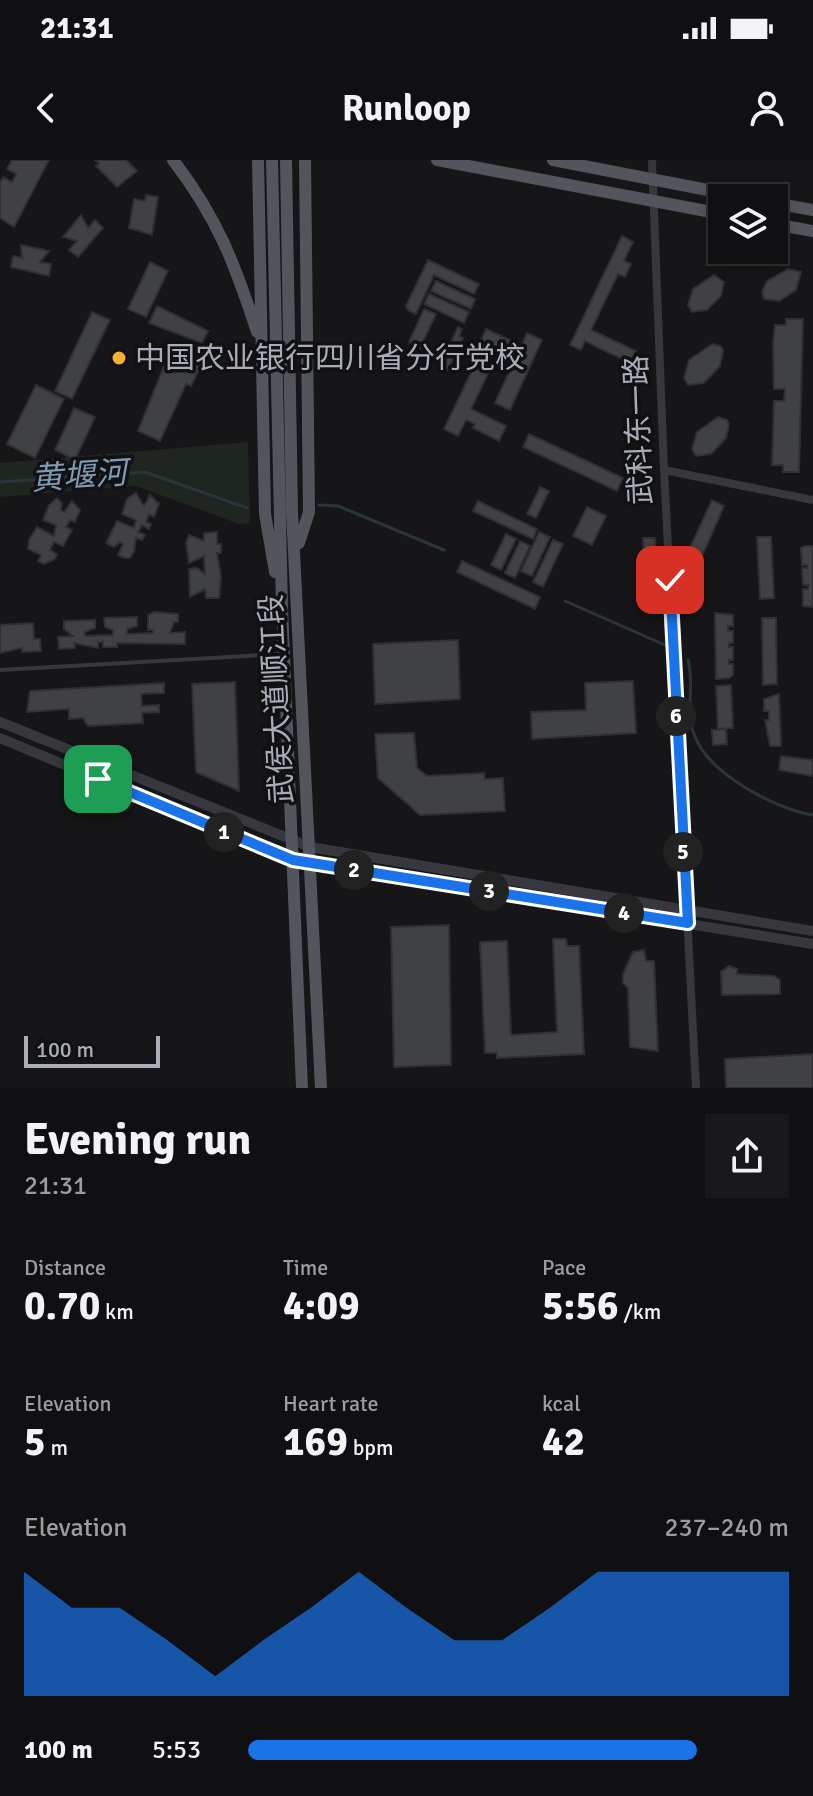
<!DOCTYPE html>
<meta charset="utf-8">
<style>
body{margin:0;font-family:Signika,"Noto Sans SC",sans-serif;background:#19191b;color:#f1f3f6;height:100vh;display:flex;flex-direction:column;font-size:30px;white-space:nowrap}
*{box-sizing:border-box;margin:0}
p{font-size:26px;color:#9c9d9f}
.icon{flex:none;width:44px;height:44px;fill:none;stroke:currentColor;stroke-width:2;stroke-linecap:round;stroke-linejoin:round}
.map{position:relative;height:928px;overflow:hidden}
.side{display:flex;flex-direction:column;background:#101012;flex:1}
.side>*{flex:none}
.tools{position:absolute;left:708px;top:24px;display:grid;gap:16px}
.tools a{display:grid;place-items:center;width:80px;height:80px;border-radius:0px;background:#101012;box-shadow:0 4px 12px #0003,0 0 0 2px #303032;font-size:40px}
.scale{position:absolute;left:24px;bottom:20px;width:136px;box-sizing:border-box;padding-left:8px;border:4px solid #a8adb8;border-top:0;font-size:22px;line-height:28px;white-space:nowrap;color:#a8adb8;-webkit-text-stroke:6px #111113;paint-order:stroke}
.pin{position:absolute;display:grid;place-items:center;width:68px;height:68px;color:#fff;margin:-34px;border-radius:16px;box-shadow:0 4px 12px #0006}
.km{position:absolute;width:40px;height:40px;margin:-20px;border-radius:50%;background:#222;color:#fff;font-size:22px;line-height:40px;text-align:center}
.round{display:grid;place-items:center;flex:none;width:84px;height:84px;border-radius:0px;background:#19191b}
.head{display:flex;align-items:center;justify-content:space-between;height:136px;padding:0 24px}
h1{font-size:44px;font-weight:800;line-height:60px}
.metrics{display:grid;grid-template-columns:repeat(3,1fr);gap:12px;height:136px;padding:8px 24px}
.metrics div{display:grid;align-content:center}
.metrics b{font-size:40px;font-weight:800}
.metrics small{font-size:22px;font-weight:400}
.metrics p{font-size:22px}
.chart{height:224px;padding:16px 24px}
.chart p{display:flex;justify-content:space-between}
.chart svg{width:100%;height:144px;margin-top:8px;fill:#1a73e8;opacity:.7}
ul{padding:0 24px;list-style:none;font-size:26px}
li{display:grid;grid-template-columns:128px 96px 1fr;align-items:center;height:60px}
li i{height:20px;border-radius:10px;background:#1a73e8}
.status{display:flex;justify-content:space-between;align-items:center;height:56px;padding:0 40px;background:#101012;direction:ltr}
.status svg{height:22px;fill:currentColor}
header{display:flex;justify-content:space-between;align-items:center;height:104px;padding:0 24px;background:#101012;font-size:36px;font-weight:800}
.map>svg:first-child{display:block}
</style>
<div class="status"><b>21:31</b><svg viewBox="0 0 49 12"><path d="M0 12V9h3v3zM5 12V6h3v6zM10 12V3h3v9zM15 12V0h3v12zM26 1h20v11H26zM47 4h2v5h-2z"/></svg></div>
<header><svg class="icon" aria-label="back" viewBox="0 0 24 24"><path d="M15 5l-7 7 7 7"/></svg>Runloop<svg class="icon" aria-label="person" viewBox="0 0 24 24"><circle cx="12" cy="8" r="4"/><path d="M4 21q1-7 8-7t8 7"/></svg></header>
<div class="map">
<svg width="813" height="928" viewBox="0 0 813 928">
<rect width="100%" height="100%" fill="#161618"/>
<path fill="#1e261f" d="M 248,282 L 250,363 L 239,364 L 136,326 L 0,337 L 0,303 Z"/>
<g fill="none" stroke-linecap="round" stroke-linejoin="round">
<path stroke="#2c353c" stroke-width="3" d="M 0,322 L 145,312 L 247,348
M 319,345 L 338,346 L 444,390
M 565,441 L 665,485
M 688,500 C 695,523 685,550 694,574 C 707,613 775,649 813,655"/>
</g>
<path fill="#404145" stroke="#303034" stroke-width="2" d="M 12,0 L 49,0 L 14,67 L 0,58 L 0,23 L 3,17 L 12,22 L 16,14 L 7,9 Z
M 95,0 L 126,0 L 137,11 L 117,27 L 96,6 L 99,3 Z
M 146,35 L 158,37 L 152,75 L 129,68 L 134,39 L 145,41 Z
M 81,55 L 88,68 L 95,60 L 103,68 L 78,97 L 69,90 L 77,81 L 63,77 Z
M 622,76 L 633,82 L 624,101 L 631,104 L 625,117 L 618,114 L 591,170 L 636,191 L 630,203 L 585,181 L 581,190 L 570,185 Z
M 21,85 L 49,91 L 40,102 L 51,104 L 49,116 L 11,107 L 13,96 L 22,98 Z
M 428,100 L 479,124 L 474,134 L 434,115 L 416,154 L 409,151 L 406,146 Z
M 150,102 L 168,111 L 146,157 L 128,149 Z
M 788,109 L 801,112 L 796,130 L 779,141 L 764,139 L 762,132 L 767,121 Z
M 714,115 L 724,122 L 721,136 L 707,150 L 692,152 L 688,145 L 693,129 Z
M 436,121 L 475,139 L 471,149 L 431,131 Z
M 429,134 L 469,152 L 464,163 L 424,144 Z
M 157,146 L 208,171 L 202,183 L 149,163 Z
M 424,149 L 436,154 L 420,188 L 409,182 Z
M 92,152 L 110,160 L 72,239 L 55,231 Z
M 786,159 L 803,159 L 799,312 L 783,312 L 783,305 L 772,305 L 774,241 L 784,241 L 785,229 L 774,229 L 773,184 L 775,165 L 786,165 Z
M 458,167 L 462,169 L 459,176 L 463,178 L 448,210 L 440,206 Z
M 486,169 L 514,182 L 511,187 L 519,191 L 527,173 L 542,180 L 510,250 L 495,243 L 514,201 L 479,185 Z
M 712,184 L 721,186 L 723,191 L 720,206 L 704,223 L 688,225 L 684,218 L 689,200 Z
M 186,188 L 205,197 L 191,226 L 186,224 L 160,281 L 138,271 L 164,206 L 175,211 Z
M 477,200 L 491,207 L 471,249 L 506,266 L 499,281 L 473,268 L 475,264 L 466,260 L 458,276 L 444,269 Z
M 36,225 L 64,239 L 35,298 L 7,284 Z
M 74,248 L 95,257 L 75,300 L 55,290 Z
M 718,257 L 727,260 L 729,264 L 726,278 L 711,294 L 696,296 L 692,289 L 697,272 Z
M 529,274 L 623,318 L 617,331 L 523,287 Z
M 540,327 L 549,331 L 536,358 L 527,354 Z
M 136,333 L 144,346 L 150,335 L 159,344 L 154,357 L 149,354 L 146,362 L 151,364 L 149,369 L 142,365 L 138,372 L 145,375 L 142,380 L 136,378 L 134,392 L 130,398 L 124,398 L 118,395 L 123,384 L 120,382 L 114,387 L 106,383 L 117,361 L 134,368 L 136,360 L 122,354 L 127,339 Z
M 57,338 L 62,343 L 61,350 L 64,352 L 72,341 L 80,350 L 75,362 L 70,360 L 66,367 L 72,370 L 63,386 L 54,382 L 50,390 L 57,394 L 55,399 L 44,404 L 38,401 L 41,395 L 28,389 L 29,380 L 37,367 L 54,376 L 56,365 L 43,360 L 49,345 Z
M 712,340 L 724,346 L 690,424 L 678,418 L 681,407 Z
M 478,341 L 537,369 L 533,379 L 473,351 Z
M 587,347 L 606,356 L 592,385 L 573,376 Z
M 217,372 L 217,384 L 221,384 L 221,393 L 217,393 L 221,417 L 219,438 L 206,438 L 205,429 L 190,437 L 189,409 L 197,408 L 205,414 L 204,396 L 189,403 L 186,383 L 189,375 L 204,381 L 204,373 Z
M 539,372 L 550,377 L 532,416 L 521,411 Z
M 506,374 L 516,379 L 501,410 L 491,405 Z
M 757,377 L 771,377 L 774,438 L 760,439 Z
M 643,378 L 655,378 L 657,417 L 645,418 Z
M 553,380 L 563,384 L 543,427 L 533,422 Z
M 520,381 L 530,386 L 515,418 L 505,413 Z
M 806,386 L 813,386 L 813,447 L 803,446 L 803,429 L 808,429 L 808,425 L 803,425 L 802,408 L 807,408 L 807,405 L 802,405 L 801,388 Z
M 462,401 L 540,437 L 535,449 L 457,412 Z
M 154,452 L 178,454 L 178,462 L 174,462 L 170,473 L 185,472 L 185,484 L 117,483 L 117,487 L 103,487 L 103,482 L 98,482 L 98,488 L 74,483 L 75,488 L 59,489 L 58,477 L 73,476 L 64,469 L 64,461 L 95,460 L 95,468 L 85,472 L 85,476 L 113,475 L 113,470 L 105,467 L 104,458 L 137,457 L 137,466 L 127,469 L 127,474 L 153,473 L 153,470 L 148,470 L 148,455 Z
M 715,453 L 733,455 L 733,466 L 728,466 L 728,471 L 733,471 L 733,483 L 729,483 L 729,487 L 733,487 L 733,500 L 729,500 L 729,504 L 733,504 L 733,515 L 729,518 L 716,519 Z
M 762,458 L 776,458 L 777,524 L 763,525 Z
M 33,463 L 34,479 L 40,479 L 41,491 L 22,492 L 22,488 L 0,493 L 0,465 Z
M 458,480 L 460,539 L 375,544 L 373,484 Z
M 633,521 L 636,573 L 532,579 L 531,552 L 586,550 L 585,523 Z
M 235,522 L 239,631 L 196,612 L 192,524 Z
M 164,523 L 164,533 L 141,534 L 142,546 L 159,545 L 159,552 L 142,553 L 143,563 L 88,566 L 83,558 L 69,559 L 69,549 L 27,552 L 30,531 Z
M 731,525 L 733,568 L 718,569 L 716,526 Z
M 779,534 L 781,586 L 770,586 L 765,560 L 769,560 L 769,551 L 764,551 L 764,539 Z
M 726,569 L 727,584 L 713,585 L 712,570 Z
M 414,573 L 417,608 L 427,616 L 484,613 L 485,619 L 503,618 L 505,651 L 420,655 L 378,618 L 375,574 Z
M 781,596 L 813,600 L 813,616 L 779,610 Z
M 449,765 L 451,905 L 394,907 L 391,767 Z
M 553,779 L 566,779 L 567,786 L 579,786 L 584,894 L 497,898 L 497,893 L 485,893 L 480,782 L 507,781 L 511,875 L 557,872 Z
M 644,790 L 646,801 L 654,801 L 658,891 L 630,887 L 628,828 L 623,823 L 623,814 L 633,792 Z
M 729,806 L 737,809 L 737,814 L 774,816 L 780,820 L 780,834 L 722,835 L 721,812 Z
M 813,894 L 813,928 L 726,928 L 725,899 Z"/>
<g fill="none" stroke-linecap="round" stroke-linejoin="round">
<path stroke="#37383d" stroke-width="4" d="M 0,510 L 281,494"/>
<path stroke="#37383d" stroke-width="8" d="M 652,0 L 664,310 L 696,928
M 664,310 L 813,340"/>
<path stroke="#37383d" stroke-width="10" d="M 0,562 L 310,687 L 813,771
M 0,578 L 293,700 L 813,784"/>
<path stroke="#53555c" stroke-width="12" d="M 173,0 C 217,57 235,104 257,172
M 258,0 L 265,354 L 275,412
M 272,0 L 282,448 L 302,928
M 286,0 L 292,352 L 321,928
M 437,0 L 722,54
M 553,0 L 749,38
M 774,43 L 813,50
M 774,64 L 813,71
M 299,383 L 309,352 L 305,0"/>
</g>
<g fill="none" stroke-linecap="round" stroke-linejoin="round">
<defs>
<path id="route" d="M 98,619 L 293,700 L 688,763 L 670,420"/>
</defs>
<use href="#route" stroke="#fff" stroke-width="16"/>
<use href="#route" stroke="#1a73e8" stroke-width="10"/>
</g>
<circle fill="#f2b134" stroke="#111113" stroke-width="3" cx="119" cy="198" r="8"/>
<g text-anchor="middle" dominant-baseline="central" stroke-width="7" stroke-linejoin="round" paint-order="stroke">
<g font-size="30" fill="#a8adb8" stroke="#111113" text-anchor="start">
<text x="135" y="198">中国农业银行四川省分行党校</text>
</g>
<g font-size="30" fill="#a8adb8" stroke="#111113">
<text transform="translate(639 270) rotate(-92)">武科东一路</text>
<text transform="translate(277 539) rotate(-93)">武侯大道顺江段</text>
</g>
<g font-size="32" font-style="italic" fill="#7f9bb3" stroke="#111113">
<text transform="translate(79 316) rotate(-4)">黄堰河</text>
</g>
</g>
</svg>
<div class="tools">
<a><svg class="icon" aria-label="layers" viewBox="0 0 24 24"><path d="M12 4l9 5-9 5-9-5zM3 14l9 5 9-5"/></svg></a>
</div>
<div class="scale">100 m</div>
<div class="pin" style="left:98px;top:619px;background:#1e9e55"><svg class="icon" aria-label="arrive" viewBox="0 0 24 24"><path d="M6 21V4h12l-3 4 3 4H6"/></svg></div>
<div class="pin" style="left:670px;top:420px;background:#d93025"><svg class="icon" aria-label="check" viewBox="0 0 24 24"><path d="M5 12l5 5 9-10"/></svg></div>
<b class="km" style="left:224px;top:672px">1</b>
<b class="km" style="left:354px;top:710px">2</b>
<b class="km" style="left:489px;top:731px">3</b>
<b class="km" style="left:624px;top:753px">4</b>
<b class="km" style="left:683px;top:692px">5</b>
<b class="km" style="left:676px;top:556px">6</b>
</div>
<section class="side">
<div class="head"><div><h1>Evening run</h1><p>21:31</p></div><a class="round"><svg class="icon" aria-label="share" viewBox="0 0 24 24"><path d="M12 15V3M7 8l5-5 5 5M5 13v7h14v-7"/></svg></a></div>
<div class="metrics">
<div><p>Distance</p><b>0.70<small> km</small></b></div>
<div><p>Time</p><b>4:09</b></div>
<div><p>Pace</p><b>5:56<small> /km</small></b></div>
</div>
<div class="metrics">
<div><p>Elevation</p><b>5<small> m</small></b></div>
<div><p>Heart rate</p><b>169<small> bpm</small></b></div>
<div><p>kcal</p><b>42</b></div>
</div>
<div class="chart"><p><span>Elevation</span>237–240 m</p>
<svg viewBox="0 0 160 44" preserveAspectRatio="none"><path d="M0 44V6L10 17L20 17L30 27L40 38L50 27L60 17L70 6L80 17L90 27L100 27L110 17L120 6L130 6L140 6L150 6L160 6V44z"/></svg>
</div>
<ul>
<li><b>100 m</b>5:53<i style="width:83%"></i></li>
</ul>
</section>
